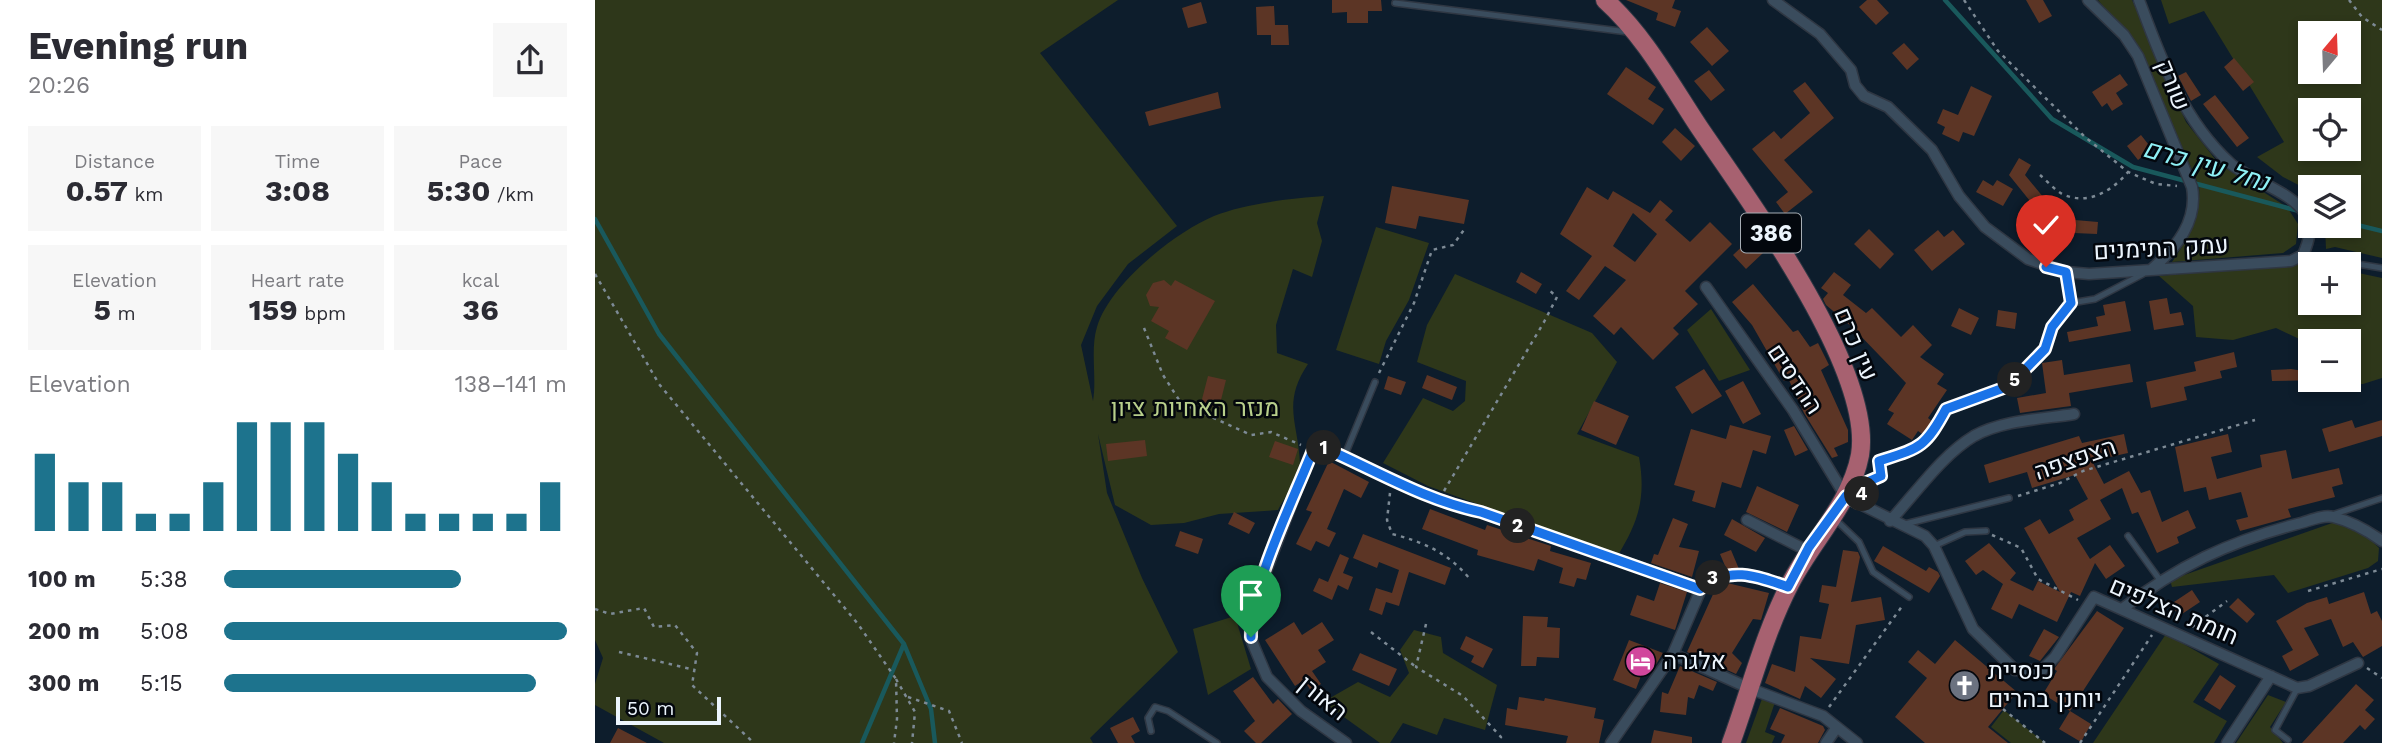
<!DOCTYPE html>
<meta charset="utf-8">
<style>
body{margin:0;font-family:"Work Sans",Heebo,sans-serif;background:#f7f7f7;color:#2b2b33;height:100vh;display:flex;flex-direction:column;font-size:26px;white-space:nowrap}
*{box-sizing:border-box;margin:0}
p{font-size:23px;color:#7c7c81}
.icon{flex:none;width:38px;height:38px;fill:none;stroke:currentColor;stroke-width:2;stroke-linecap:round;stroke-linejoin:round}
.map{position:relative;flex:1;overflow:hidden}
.panel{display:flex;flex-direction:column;background:#fff;width:595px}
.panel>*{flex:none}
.needle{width:46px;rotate:19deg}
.controls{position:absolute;left:1703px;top:21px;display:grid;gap:14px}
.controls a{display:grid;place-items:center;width:63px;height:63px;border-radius:0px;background:#fff;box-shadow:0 4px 10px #0003;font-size:35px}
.scale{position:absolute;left:21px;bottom:18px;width:105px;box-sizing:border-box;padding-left:7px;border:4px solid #ecf5fd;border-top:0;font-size:19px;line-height:24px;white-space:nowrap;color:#ecf5fd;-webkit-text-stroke:5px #03070d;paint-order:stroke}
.pin{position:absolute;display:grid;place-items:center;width:60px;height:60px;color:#fff;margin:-72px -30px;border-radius:50% 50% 50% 0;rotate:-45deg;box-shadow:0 0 7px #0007}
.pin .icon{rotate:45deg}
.km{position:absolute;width:35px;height:35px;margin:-18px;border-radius:50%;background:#222;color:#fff;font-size:19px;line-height:35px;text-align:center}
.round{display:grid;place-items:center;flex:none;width:74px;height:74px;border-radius:0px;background:#f7f7f7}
.head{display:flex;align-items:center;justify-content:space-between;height:119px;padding:0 28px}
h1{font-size:38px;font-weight:700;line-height:52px}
.figures{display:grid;grid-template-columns:repeat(3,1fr);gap:10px;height:119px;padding:7px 28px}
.figures div{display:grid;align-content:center;border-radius:0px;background:#f7f7f7;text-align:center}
.figures b{font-size:30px;font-weight:700}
.figures small{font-size:19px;font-weight:400}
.figures p{font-size:19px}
.chart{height:196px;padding:14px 28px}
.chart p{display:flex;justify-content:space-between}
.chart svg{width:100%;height:126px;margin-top:7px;stroke:#1d738d;stroke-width:6}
ul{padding:0 28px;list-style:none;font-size:23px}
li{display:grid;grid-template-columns:112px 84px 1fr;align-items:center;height:52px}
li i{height:18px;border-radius:9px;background:#1d738d}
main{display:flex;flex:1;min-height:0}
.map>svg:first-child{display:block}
</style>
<main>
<section class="panel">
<div class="head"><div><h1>Evening run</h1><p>20:26</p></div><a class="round"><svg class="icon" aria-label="share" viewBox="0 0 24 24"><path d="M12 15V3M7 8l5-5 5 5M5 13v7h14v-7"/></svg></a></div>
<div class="figures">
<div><p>Distance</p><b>0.57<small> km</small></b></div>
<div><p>Time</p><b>3:08</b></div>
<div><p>Pace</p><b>5:30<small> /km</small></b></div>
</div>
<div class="figures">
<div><p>Elevation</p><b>5<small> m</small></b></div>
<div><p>Heart rate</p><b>159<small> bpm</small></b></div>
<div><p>kcal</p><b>36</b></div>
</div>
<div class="chart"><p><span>Elevation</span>138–141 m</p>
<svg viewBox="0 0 160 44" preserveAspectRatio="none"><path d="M5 44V17M15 44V27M25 44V27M35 44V38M45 44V38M55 44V27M65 44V6M75 44V6M85 44V6M95 44V17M105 44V27M115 44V38M125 44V38M135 44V38M145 44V38M155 44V27"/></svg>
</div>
<ul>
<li><b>100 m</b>5:38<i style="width:69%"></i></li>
<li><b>200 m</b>5:08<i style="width:100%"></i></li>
<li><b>300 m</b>5:15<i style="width:91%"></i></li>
</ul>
</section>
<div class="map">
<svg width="1787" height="743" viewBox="0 0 1787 743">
<rect width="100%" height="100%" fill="#0d1d2c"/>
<path fill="#2e371a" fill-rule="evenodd" d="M 0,0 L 523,0 L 445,53 L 582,226 L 533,264 L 502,306 L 486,345 L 498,401 C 502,378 495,350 502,327 C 515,284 579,233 619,216 C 648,204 698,198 729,196 L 722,223 L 727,241 L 717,277 L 698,269 L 681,325 L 682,353 L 713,364 C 686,404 704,424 705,465 C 705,478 689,498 683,510 L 624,514 L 589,523 L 556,525 L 520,505 L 503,434 L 512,493 L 547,578 L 583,652 L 495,738 L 498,743 L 69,743 L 0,705 L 0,684 L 8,658 L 0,640 Z
M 1503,0 L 1537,0 L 1591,122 L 1624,164 L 1692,207 L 1703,224 L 1701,244 L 1688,253 L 1577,262 C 1595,235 1606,219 1604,186 L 1546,51 Z
M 1566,0 L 1787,0 L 1787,258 L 1740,247 L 1731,249 L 1730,226 L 1754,226 L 1754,187 L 1715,187 L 1715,191 L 1688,177 L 1662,157 L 1689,142 L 1609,11 L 1574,24 ZM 1715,33 L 1754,33 L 1754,72 L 1715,72 ZM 1715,110 L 1754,110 L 1754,149 L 1715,149 Z
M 781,227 L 834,243 L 814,300 L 791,341 L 784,364 L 741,350 Z
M 1715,262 L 1724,264 L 1715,264 L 1715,303 L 1754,303 L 1754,271 L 1787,278 L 1787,378 L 1768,384 L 1743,384 L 1741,380 L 1754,380 L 1754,341 L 1715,341 L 1715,344 L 1681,328 L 1638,340 L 1601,337 L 1598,306 L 1564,276 Z
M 860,274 L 997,333 L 1022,362 L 982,434 L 1044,457 C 1051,497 1044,521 1023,555 L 833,486 L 788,463 L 828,398 L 858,411 L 870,401 L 871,381 L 822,362 L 832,325 Z
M 1116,309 L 1155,370 L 1124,381 L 1092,330 Z
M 1740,522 L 1769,533 L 1784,548 L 1783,561 L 1773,568 L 1693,593 L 1679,575 L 1577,587 L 1575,580 Z
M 640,616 L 656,669 L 613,695 L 598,629 Z
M 819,630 L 846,637 L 848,653 L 902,685 L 890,730 L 849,718 L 842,735 L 808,723 L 795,743 L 785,743 L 728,702 L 763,682 L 795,697 L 814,673 L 805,650 Z
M 1571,634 L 1624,664 L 1598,702 L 1632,721 L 1619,743 L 1498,743 Z
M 1673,695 L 1691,702 L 1675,727 L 1688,743 L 1641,743 Z
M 1168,696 L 1180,702 L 1170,732 L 1180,736 L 1177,743 L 1151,743 Z
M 1409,710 L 1450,743 L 1416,743 L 1396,727 Z"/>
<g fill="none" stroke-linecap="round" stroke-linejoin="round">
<path stroke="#19595c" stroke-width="4.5" d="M 1350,0 L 1457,119 L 1538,167 L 1704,211
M 0,219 L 64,334 L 309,644 L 336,709 L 340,743
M 1754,223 L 1787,231
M 267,743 L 309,644"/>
</g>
<path fill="#5c3525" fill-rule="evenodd" d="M 737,0 L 786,0 L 787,11 L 773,11 L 773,23 L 752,23 L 752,12 L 737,13 Z
M 1031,0 L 1080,0 L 1077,8 L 1086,11 L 1080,27 L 1061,20 L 1063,13 Z
M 1272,0 L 1282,0 L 1294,13 L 1281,25 L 1264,7 Z
M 1431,0 L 1448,0 L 1457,16 L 1444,23 Z
M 606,2 L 612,23 L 593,28 L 587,8 Z
M 679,6 L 680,25 L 693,25 L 694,45 L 676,45 L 676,35 L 662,35 L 661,7 Z
M 1112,27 L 1134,51 L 1117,66 L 1095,42 Z
M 1309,43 L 1324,59 L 1312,70 L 1297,53 Z
M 1639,58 L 1659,82 L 1648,91 L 1629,67 Z
M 1031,67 L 1061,87 L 1053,99 L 1069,109 L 1058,125 L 1012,94 Z
M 1114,70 L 1130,90 L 1116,101 L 1099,81 Z
M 1591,72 L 1606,95 L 1596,101 L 1583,76 Z
M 1525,74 L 1533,85 L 1521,93 L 1528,104 L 1517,111 L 1512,103 L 1507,107 L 1497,92 Z
M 1210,82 L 1239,118 L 1189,160 L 1218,192 L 1190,214 L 1181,202 L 1193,192 L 1157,149 L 1179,131 L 1186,139 L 1215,113 L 1198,91 Z
M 1376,86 L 1397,96 L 1379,136 L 1368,132 L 1364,142 L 1347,134 L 1350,127 L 1342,123 L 1348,109 L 1363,115 Z
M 623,92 L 626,108 L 554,126 L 550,112 Z
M 1620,95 L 1654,138 L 1642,147 L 1608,104 Z
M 1080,128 L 1100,146 L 1086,161 L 1067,142 Z
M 1546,135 L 1557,149 L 1543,160 L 1532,146 Z
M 1424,158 L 1436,165 L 1430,175 L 1449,198 L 1439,206 L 1414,175 Z
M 1388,180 L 1398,186 L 1402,180 L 1418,189 L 1408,206 L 1381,192 Z
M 797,186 L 874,200 L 869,224 L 824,216 L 821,229 L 790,223 Z
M 992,187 L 1013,200 L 1018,191 L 1055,213 L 1065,200 L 1078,211 L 1070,220 L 1095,242 L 1115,222 L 1137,244 L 1090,291 L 1103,304 L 1078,328 L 1084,334 L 1058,360 L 1026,327 L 1019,335 L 998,316 L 1031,280 L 1010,266 L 984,300 L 971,291 L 997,256 L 965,234 ZM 1038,213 L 1062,234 L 1040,262 L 1018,246 Z
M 1480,220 L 1503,222 L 1502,234 L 1479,233 Z
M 1274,229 L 1299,254 L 1285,269 L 1259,244 Z
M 1343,230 L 1349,237 L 1358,230 L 1370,244 L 1337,271 L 1319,250 Z
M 1155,239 L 1168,253 L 1151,269 L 1138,255 Z
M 926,272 L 947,284 L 941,294 L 921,282 Z
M 1239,272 L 1256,285 L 1248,295 L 1271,313 L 1277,308 L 1306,337 L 1318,325 L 1337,345 L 1325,357 L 1349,374 L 1342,384 L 1352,390 L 1333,418 L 1339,423 L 1330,436 L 1323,431 L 1317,440 L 1292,424 L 1299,413 L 1293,410 L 1311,383 L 1257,327 L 1231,305 L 1228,299 L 1233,293 L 1226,288 Z
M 569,280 L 576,286 L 580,280 L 620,301 L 592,350 L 570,338 L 574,331 L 556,321 L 564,307 L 555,306 L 551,295 L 558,283 Z
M 1158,284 L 1198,332 L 1203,330 L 1215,347 L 1223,343 L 1234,365 L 1226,370 L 1253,430 L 1253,442 L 1239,448 L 1243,456 L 1237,458 L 1209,413 L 1193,378 L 1189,381 L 1157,325 L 1137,302 Z
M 1572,298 L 1575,314 L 1586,312 L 1589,325 L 1559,330 L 1554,301 Z
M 1530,301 L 1536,331 L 1474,342 L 1472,332 L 1503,326 L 1501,317 L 1510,315 L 1508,305 Z
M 1364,308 L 1384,318 L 1376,335 L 1356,326 Z
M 1403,310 L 1422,313 L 1420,329 L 1401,326 Z
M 1639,352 L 1642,367 L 1625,371 L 1627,378 L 1589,387 L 1592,400 L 1556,408 L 1551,382 L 1601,371 L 1599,362 Z
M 1467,360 L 1469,375 L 1535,364 L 1538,382 L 1474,393 L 1476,406 L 1425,413 L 1422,398 L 1451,393 L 1447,363 Z
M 1109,369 L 1127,396 L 1097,414 L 1080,387 Z
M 1696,369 L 1715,372 L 1715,380 L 1728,380 L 1677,381 L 1676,370 Z
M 832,375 L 862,387 L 857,400 L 827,388 Z
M 613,376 L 631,380 L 624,408 L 606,403 Z
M 793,376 L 811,382 L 806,395 L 789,389 Z
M 1148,381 L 1166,414 L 1148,424 L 1130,391 Z
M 999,401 L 1034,416 L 1021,445 L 986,430 Z
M 1757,420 L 1760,428 L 1787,420 L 1787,436 L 1734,452 L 1727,429 Z
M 1135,425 L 1176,436 L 1171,454 L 1158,450 L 1146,488 L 1127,482 L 1120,508 L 1097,501 L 1100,491 L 1079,485 L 1096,429 L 1131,439 Z
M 1199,426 L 1213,450 L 1200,456 L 1189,430 Z
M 1529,434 L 1533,453 L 1497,461 L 1509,484 L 1534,471 L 1546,493 L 1555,490 L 1567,522 L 1593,510 L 1601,528 L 1582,537 L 1584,543 L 1562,553 L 1543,512 L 1537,514 L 1527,488 L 1505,500 L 1516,519 L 1482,538 L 1495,559 L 1515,545 L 1530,566 L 1511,579 L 1500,563 L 1485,596 L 1476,592 L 1462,622 L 1424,604 L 1417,619 L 1396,609 L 1408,584 L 1388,570 L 1381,575 L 1370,561 L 1394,543 L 1421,573 L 1415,580 L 1438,591 L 1443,581 L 1465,592 L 1429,528 L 1445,519 L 1454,534 L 1479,520 L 1474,510 L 1493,499 L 1480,475 L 1437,488 L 1432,472 L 1394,483 L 1389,465 L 1484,436 L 1487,443 Z
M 1633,434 L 1637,452 L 1616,457 L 1622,479 L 1667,467 L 1665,455 L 1691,450 L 1697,479 L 1744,468 L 1748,484 L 1737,487 L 1740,497 L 1693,509 L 1696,517 L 1645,531 L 1641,520 L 1653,517 L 1646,492 L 1614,500 L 1611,487 L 1589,492 L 1580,447 Z
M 550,440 L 552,456 L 513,461 L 511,444 Z
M 680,441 L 703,449 L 698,465 L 674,457 Z
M 734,461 L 774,482 L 766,498 L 749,489 L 732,529 L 741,533 L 734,547 L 721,541 L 716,551 L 701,544 L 717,512 L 711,510 Z
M 1162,486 L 1204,505 L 1192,532 L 1151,512 Z
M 835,509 L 890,530 L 892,525 L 956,546 L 955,551 L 996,563 L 991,580 L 982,578 L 979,587 L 964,583 L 968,568 L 943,559 L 939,571 L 882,555 L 883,550 L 827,529 Z
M 639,512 L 660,523 L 654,534 L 633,524 Z
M 1078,518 L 1093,524 L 1084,547 L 1104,551 L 1097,577 L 1056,563 L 1059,554 L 1063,555 Z
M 1137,519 L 1170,538 L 1161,552 L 1129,535 Z
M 585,531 L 608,539 L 603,554 L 580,546 Z
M 768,534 L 856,568 L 850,585 L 814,572 L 804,606 L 791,602 L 787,615 L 774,610 L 781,588 L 797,593 L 804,570 L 784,562 L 782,568 L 758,558 Z
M 1288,546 L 1331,571 L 1334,567 L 1343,572 L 1345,576 L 1334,593 L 1279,561 Z
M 1136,550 L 1144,569 L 1133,573 L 1125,554 Z
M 1248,550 L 1263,552 L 1265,557 L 1256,602 L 1286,597 L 1290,620 L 1261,625 L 1254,664 L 1215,658 L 1241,679 L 1226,698 L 1210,686 L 1205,699 L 1170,683 L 1177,664 L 1200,672 L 1205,636 L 1226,639 L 1234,604 L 1224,602 L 1227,585 L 1241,587 Z
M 745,554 L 754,558 L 748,573 L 758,577 L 753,590 L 743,585 L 737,600 L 718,591 L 724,578 L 733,582 Z
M 1124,581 L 1174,593 L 1166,620 L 1158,619 L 1137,653 L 1147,663 L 1141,674 L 1092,652 Z
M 1065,583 L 1092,592 L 1080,630 L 1035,615 L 1042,595 L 1059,601 Z
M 1597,590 L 1605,602 L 1584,616 L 1576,604 Z
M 1769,592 L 1776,614 L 1782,611 L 1787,621 L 1787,646 L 1768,657 L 1758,642 L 1748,647 L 1736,619 L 1709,628 L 1724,655 L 1695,671 L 1687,656 L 1698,650 L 1681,621 L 1712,603 L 1732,597 L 1734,604 Z
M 1643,598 L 1660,614 L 1652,623 L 1634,607 Z
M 1502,611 L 1529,628 L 1475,711 L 1448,694 L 1462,671 L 1459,669 Z
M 928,616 L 953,617 L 952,627 L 965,628 L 964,658 L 942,657 L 941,666 L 926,666 Z
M 699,622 L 707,635 L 727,622 L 739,640 L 723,650 L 731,662 L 717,671 L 726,684 L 716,691 L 709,680 L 700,686 L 670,640 Z
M 1449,629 L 1464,637 L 1445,661 L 1434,656 Z
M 871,636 L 898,649 L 888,668 L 876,662 L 879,656 L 865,649 Z
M 1034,640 L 1068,653 L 1057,671 L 1049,668 L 1041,689 L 1018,680 Z
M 1360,640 L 1422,692 L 1393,727 L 1413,743 L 1330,743 L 1300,717 L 1332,678 L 1313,662 L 1323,650 L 1340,664 Z
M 765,653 L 802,669 L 794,686 L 757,670 Z
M 1085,666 L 1122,682 L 1118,691 L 1104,685 L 1099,699 L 1093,697 L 1091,715 L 1065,712 L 1067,692 L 1073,694 Z
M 1625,675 L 1641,686 L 1625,710 L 1609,700 Z
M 658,677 L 678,704 L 683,699 L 697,714 L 666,743 L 661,743 L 649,731 L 660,721 L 638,691 Z
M 1761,684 L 1779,700 L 1770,710 L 1780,719 L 1770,730 L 1765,725 L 1748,743 L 1707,743 Z
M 924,697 L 949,701 L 950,698 L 1001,708 L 999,718 L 1009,720 L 1004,743 L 971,743 L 973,736 L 910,725 L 912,708 L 922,710 Z
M 1185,708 L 1228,726 L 1230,730 L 1223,743 L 1186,743 L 1190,735 L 1175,729 Z
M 1475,711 L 1496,724 L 1486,742 L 1464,729 Z
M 538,717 L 545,731 L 536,736 L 540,743 L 523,743 L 515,728 Z
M 23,728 L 52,743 L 15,743 Z
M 1059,730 L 1097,737 L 1097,743 L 1056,743 Z"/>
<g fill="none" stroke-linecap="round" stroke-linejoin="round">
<defs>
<path id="service" d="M 800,3 L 1033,32
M 1708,255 L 1787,268
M 1427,372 L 1450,349 L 1457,327 L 1476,303 L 1500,299 L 1548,274
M 749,457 L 780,382
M 1737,515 L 1787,498
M 1241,520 L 1264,542 L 1278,572 L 1314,597
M 1310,524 L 1414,498
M 1533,536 L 1565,580
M 1339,546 L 1370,532 L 1391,531
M 632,593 L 660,600
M 556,731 L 553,718 L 560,707 L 573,711 L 622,743
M 1693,740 L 1680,730 L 1702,689"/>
<path id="minor" d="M 1178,0 L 1225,34 L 1256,70 L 1260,85 L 1269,96 L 1293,107 L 1337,150 L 1364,196 L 1390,227 L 1433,259 L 1471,272 L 1494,274 L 1696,261 L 1708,255 C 1714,241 1718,228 1710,214 C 1698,192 1654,180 1635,163 C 1587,119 1566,59 1544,0
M 1493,0 L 1529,35 L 1543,56 L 1597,187 C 1603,221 1582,247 1557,269
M 1111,287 L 1198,410 L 1251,497 L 1330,536 L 1339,546 L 1378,629 L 1420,670 L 1447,670 L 1460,657 L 1499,597 L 1702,688 L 1714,686 L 1763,663
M 1152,520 L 1213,551
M 1295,521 C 1321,493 1347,455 1379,436 C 1408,420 1448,419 1479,414
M 1527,609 C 1583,566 1633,542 1702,524 C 1712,522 1728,514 1738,517 C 1755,521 1773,531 1787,541
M 751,743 L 706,711 L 672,677 L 655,637 L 655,613 L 717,450 L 727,447 C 780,470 829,500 886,512 L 1106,589 L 1078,654
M 1016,743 L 1078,654 L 1156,689 L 1228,716 L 1262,743
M 1231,743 L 1242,727
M 1632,743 L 1676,676"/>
<path id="primary" d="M 1010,0 C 1049,35 1075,83 1104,127 C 1152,198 1279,369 1265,455 C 1256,503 1217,541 1195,584 C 1169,634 1155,691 1136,743"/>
</defs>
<use href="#service" stroke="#2f3743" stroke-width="8"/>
<use href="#minor" stroke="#2f3743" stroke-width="13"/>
<use href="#primary" stroke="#2f3743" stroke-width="20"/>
<path stroke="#7d8a95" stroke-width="2.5" stroke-dasharray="3.5 5" stroke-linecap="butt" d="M 1369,0 L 1403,51 L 1490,137 L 1533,172 L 1561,184 L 1582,186
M 1754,0 L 1767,17 L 1787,30
M 1445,175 C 1452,181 1460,190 1467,194 C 1493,206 1517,191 1533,172
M 0,274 L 64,384 L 263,624 L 301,679 L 302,719 L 299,743
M 549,328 L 568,375 L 586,403 L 656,435 L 676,432 L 706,445
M 784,373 L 819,303 L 837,250 L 858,245 L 871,227
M 1273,482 L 1286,476 L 1284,461 C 1325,448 1330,448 1351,409 L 1414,386 L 1422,378
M 849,491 L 949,322 L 962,297 L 954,290
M 795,493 L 792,520 L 797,534 C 829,542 853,553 874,578
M 1423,496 L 1465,483 L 1488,471 L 1660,420
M 1397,535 L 1426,548 L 1443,579 L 1483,600
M 1116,580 C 1132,569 1163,577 1180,583
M 1713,591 L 1787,569
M 0,609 L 15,614 L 49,608 L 59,627 L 80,625 L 102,653 L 97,685 L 159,743
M 831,624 L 821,667 L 868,696 L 906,737 L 905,743
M 1597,627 L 1632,601
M 776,632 L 821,667
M 24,652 L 100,670
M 1772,668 L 1787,678
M 301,679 L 320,712 L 317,743
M 313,697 L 354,711 L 367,743
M 1234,707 L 1308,605
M 1408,709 L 1450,743
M 1485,743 L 1557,635"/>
<use href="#service" stroke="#3a4c5d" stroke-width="5"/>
<use href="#minor" stroke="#3a4c5d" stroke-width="10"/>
<use href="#primary" stroke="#a76170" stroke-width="18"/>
</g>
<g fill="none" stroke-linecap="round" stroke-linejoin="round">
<defs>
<path id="route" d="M 656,637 C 655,586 698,501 718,450 L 727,447 C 780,470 829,500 886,512 L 1105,589 C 1133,565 1162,576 1193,587 L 1214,547 L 1251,496 L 1263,503 L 1270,483 L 1286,476 L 1284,461 C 1325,448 1330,448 1351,409 L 1414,386 L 1450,349 L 1457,327 L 1476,303 L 1471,272 L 1451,267"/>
</defs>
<use href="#route" stroke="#fff" stroke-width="14"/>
<use href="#route" stroke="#1a73e8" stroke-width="9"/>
</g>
<defs>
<symbol id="hotel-disc" viewBox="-11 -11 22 22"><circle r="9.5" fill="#d1479c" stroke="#03070d"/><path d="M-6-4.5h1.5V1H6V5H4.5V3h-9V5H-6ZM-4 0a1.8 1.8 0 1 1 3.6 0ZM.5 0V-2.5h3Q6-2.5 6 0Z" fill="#fff"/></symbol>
<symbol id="church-disc" viewBox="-11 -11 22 22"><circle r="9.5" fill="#6b7280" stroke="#03070d"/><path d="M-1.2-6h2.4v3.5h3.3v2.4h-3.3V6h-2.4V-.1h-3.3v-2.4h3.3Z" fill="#fff"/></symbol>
</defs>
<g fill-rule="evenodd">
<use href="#hotel-disc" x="1028" y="644" width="35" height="35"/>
<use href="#church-disc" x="1352" y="668" width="35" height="35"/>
</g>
<g text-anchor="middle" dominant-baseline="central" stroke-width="5" stroke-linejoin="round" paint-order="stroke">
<rect fill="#03070d" stroke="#a6aeb5" stroke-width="2" x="1146" y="213.5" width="60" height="39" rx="5"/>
<g font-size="23" font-weight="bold" fill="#ecf5fd">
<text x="1176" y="233">386</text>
</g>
<g font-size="24" fill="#ecf5fd" stroke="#03070d">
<text transform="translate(1578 85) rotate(68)">שורק</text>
<text transform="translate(1566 248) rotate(-3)">עמק התימנים</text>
<text transform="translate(1261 344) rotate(67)">עין כרם</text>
<text transform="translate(1200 379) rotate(56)">ההדסים</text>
<text transform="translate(1480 459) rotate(-19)">הצפצפה</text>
<text transform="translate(1579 611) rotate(23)">חומת הצלפים</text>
<text transform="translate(728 698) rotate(39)">האורן</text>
</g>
<g font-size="24" fill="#b8cf8b" stroke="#03070d">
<text x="600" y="408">מנזר האחיות ציון</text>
</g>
<g font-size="24" fill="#ecf5fd" stroke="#03070d" text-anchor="start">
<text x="1068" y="661">אלגרה</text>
<text x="1393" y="671">כנסיית<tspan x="1393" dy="28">יוחנן בהרים</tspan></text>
</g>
<g font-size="26" font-style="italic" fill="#8ff1f6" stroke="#03070d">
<text transform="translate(1611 165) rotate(16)">נחל עין כרם</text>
</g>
</g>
</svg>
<div class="controls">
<a><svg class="needle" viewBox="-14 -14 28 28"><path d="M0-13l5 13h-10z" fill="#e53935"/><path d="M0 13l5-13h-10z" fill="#7c7c81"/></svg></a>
<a><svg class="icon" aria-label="locate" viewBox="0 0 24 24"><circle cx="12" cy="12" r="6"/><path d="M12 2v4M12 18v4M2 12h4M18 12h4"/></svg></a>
<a><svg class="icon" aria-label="layers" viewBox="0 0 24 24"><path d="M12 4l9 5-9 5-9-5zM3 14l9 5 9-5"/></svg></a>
<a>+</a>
<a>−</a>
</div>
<div class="scale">50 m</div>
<div class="pin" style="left:656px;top:637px;background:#1e9e55"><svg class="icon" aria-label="arrive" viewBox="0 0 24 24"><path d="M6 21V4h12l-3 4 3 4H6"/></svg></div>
<div class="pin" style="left:1451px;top:267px;background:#d93025"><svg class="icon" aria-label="check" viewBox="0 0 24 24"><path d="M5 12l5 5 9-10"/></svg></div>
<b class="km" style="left:729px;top:448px">1</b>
<b class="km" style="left:923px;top:526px">2</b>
<b class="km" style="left:1118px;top:578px">3</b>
<b class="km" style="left:1267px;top:494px">4</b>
<b class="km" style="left:1420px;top:380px">5</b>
</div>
</main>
